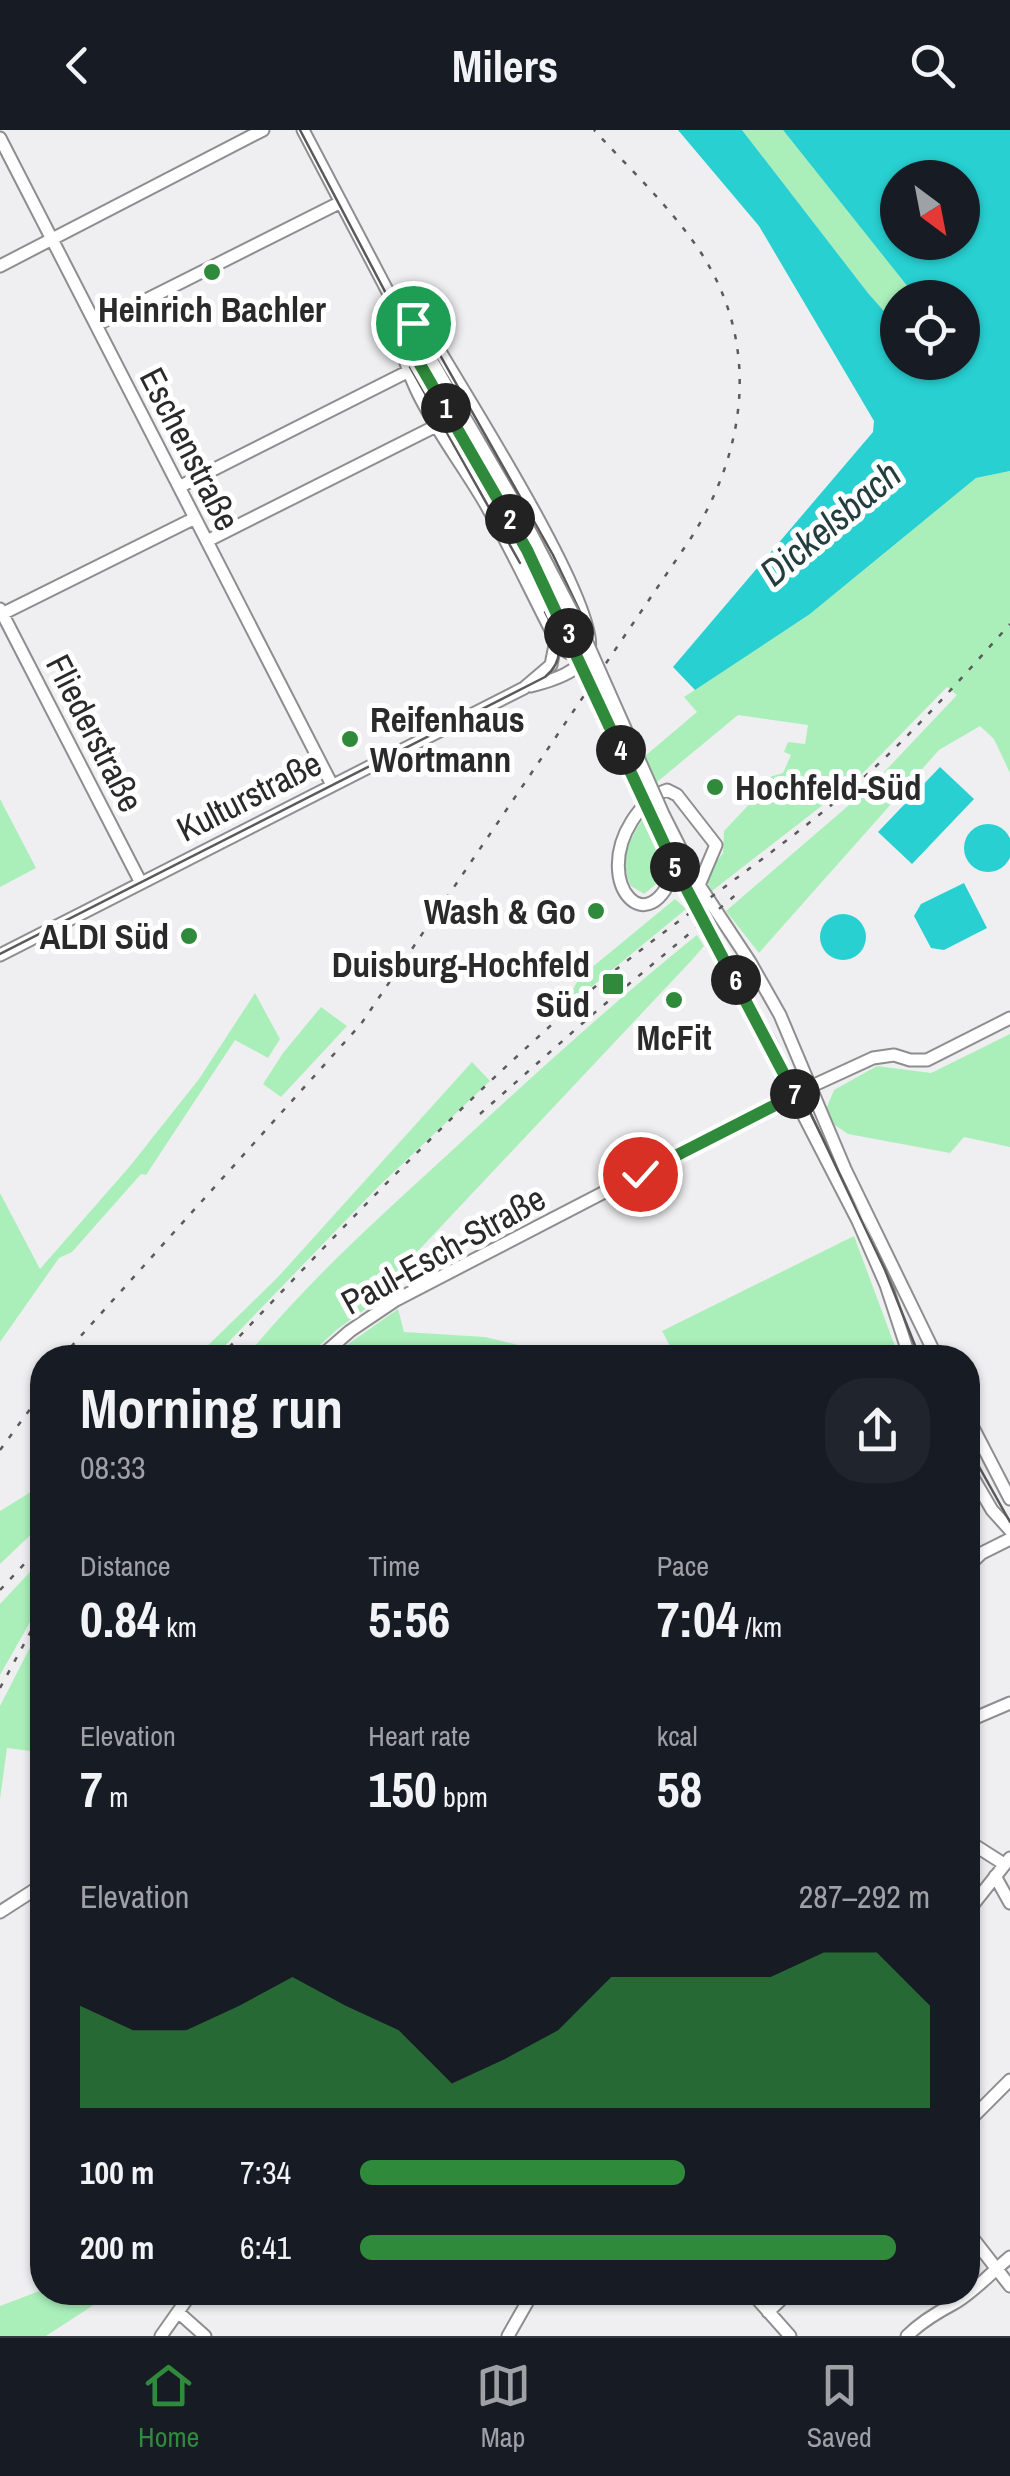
<!DOCTYPE html>
<meta charset="utf-8">
<style>
body{margin:0;font-family:"Archivo Narrow",sans-serif;background:#20242c;color:#f1f3f6;height:100vh;display:flex;flex-direction:column;font-size:38px;white-space:nowrap}
*{box-sizing:border-box;margin:0}
p{font-size:32px;color:#9ea1a6}
.icon{flex:none;width:55px;height:55px;fill:none;stroke:currentColor;stroke-width:2;stroke-linecap:round;stroke-linejoin:round}
.map{position:relative;flex:1;overflow:hidden}
.side{position:absolute;left:30px;top:1215px;width:950px;height:960px;display:flex;flex-direction:column;background:#171b24;border-radius:40px;box-shadow:0 2px 8px #0004}
.side>*{flex:none}
.needle{width:65px;rotate:148deg}
.tools{position:absolute;left:880px;top:30px;display:grid;gap:20px}
.tools a{display:grid;place-items:center;width:100px;height:100px;border-radius:50%;background:#171b24;box-shadow:0 2px 8px #0004;font-size:50px}
.pin{position:absolute;display:grid;place-items:center;width:85px;height:85px;color:#fff;margin:-42px;border:5px solid #fff;border-radius:50%;box-shadow:0 2px 10px #0007}
.km{position:absolute;width:50px;height:50px;margin:-25px;border-radius:50%;background:#222;color:#fff;font-size:28px;line-height:50px;text-align:center}
.round{display:grid;place-items:center;flex:none;width:105px;height:105px;border-radius:40px;background:#20242c}
.summary{display:flex;align-items:center;justify-content:space-between;height:170px;padding:0 50px}
h1{font-size:55px;font-weight:700;line-height:75px}
.stats{display:grid;grid-template-columns:repeat(3,1fr);gap:15px;height:170px;padding:10px 50px}
.stats div{display:grid;align-content:center}
.stats b{font-size:50px;font-weight:700}
.stats small{font-size:28px;font-weight:400}
.stats p{font-size:28px}
.chart{height:280px;padding:20px 50px}
.chart p{display:flex;justify-content:space-between}
.chart svg{width:100%;height:180px;margin-top:10px;fill:#2f8a3b;opacity:.7}
ul{padding:0 50px;list-style:none;font-size:32px}
li{display:grid;grid-template-columns:160px 120px 1fr;align-items:center;height:75px}
li i{height:25px;border-radius:12px;background:#2f8a3b}
header{display:flex;justify-content:space-between;align-items:center;height:130px;padding:0 50px;background:#171b24;font-size:45px;font-weight:700}
.dock{display:flex;justify-content:space-around;align-items:center;height:140px;border-top:2px solid #363941;background:#171b24;font-size:28px;color:#9ea1a6}
.dock a{display:grid;justify-items:center;gap:5px}
.dock .selected{color:#2f8a3b}
.map>svg:first-child{display:block}
</style>
<header><svg class="icon" aria-label="back" viewBox="0 0 24 24"><path d="M15 5l-7 7 7 7"/></svg>Milers<svg class="icon" aria-label="search" viewBox="0 0 24 24"><circle cx="10" cy="10" r="6"/><path d="M15 15l6 6"/></svg></header>
<div class="map">
<svg width="1010" height="2206" viewBox="0 0 1010 2206">
<rect width="100%" height="100%" fill="#efeff1"/>
<path fill="#aaefba" d="M 742,0 L 783,0 L 916,167 L 898,168 L 897,196 L 868,163 Z
M 1010,341 L 1010,643 L 994,609 L 980,596 L 939,620 L 759,823 L 726,781 L 870,657 L 957,565 L 947,557 L 860,646 L 712,761 L 705,748 L 723,723 L 724,701 L 756,667 L 766,648 L 783,643 L 791,625 L 784,622 L 788,612 L 805,614 L 808,595 L 738,585 L 657,652 L 645,626 L 697,582 L 684,567 L 810,484 L 976,348 Z
M 0,669 L 36,738 L 0,757 Z
M 643,689 L 665,739 L 660,751 L 644,764 L 631,756 C 619,731 628,711 643,689 Z
M 675,769 L 686,779 L 561,882 L 579,848 Z
M 697,805 L 704,816 L 691,831 L 386,1155 L 389,1162 L 339,1198 L 306,1227 L 246,1227 C 306,1153 375,1091 445,1027 C 527,951 610,875 697,805 Z
M 255,863 L 280,909 L 268,928 L 235,910 L 146,1045 L 141,1044 L 72,1122 L 59,1128 L 0,1212 L 0,1063 L 40,1139 L 130,1036 L 199,949 Z
M 321,877 L 347,896 L 281,967 L 263,954 L 283,923 Z
M 1010,904 L 1010,1017 L 964,1007 L 950,1023 L 848,1004 L 829,991 L 827,977 L 834,960 L 877,936 L 931,943 Z
M 472,932 L 490,951 L 378,1057 L 214,1227 L 196,1227 L 278,1147 Z
M 854,1106 L 899,1227 L 676,1227 L 662,1201 Z
M 398,1179 L 404,1202 L 485,1207 L 567,1227 L 350,1227 L 344,1217 Z
M 42,1355 L 42,1394 L 0,1434 L 0,1381 Z
M 42,1429 L 42,1471 L 0,1545 L 0,1474 Z
M 42,1494 L 42,1555 L 36,1559 L 31,1621 L 7,1618 L 0,1669 L 0,1576 Z
M 42,2160 L 42,2162 L 112,2163 L 46,2206 L 0,2206 L 0,2176 Z"/>
<path fill="#28d0d1" fill-rule="evenodd" d="M 678,0 L 742,0 L 868,163 L 897,196 L 898,232 L 930,233 L 942,238 L 951,233 L 962,232 L 962,168 L 916,167 L 783,0 L 1010,0 L 1010,341 L 976,348 L 810,484 L 695,560 L 673,537 L 873,302 L 874,291 L 759,96 ZM 898,48 L 962,48 L 962,112 L 898,112 Z
M 940,637 L 974,669 L 912,734 L 878,702 Z
M964 718a24 24 0 1 1 48 0a24 24 0 1 1-48 0Z
M 964,753 L 987,798 L 944,820 L 931,818 L 914,786 L 921,774 Z
M820 807a23 23 0 1 1 46 0a23 23 0 1 1-46 0Z"/>
<g fill="none" stroke-linecap="round" stroke-linejoin="round">
<defs>
<path id="minor" d="M 303,0 L 398,181 L 418,207 L 520,382
M 0,8 L 332,655
M 0,136 L 263,0
M 398,181 L 426,204 L 441,223 C 468,269 601,479 589,520 C 582,542 551,551 531,556
M 398,181 C 396,256 454,317 489,380 C 513,422 533,466 556,510 C 564,521 571,529 585,521
M 402,194 L 406,210 L 513,393
M 96,195 L 341,72
M 179,357 L 407,242
M 207,411 L 438,295
M 0,479 L 141,753
M 0,485 L 195,388
M 664,686 L 699,755 L 750,832 L 780,885 L 845,1039 L 937,1228
M 655,697 L 858,1091 L 886,1155 L 910,1228
M 675,737 C 650,817 592,754 632,691 C 641,677 652,665 667,660 L 677,665 L 716,715 L 699,755
M 0,825 L 524,558 L 551,535 L 556,510
M 319,1228 L 350,1201 L 396,1170 L 786,968 L 873,928 L 894,925 L 910,930 L 927,930 L 1010,888
M 968,1288 L 1010,1369
M 968,1339 L 992,1380 L 1010,1400
M 968,1436 L 982,1423 L 1010,1409
M 968,1591 L 1010,1573
M 968,1711 L 1004,1734
M 995,1746 L 1010,1773
M 968,1781 L 1010,1728
M 0,1782 L 42,1755
M 968,1992 L 1010,1950
M 968,2102 L 1010,2156
M 278,2162 L 280,2163
M 751,2162 L 790,2206
M 178,2182 L 205,2206
M 768,2182 L 789,2162
M 161,2206 L 192,2162
M 508,2206 L 533,2162
M 907,2206 C 921,2192 936,2183 953,2174 C 972,2164 993,2141 1010,2127"/>
</defs>
<use href="#minor" stroke="#8e8e90" stroke-width="15"/>
<use href="#minor" stroke="#fff" stroke-width="11"/>
<path stroke="#5a5a5b" stroke-width="2.5" d="M 300,0 L 431,249 L 515,390 L 572,503 L 682,745 L 775,908 L 885,1140 L 920,1228
M 406,186 L 440,225 L 553,425 L 584,490 L 587,505 L 585,521
M 410,237 L 520,433
M 0,824 L 545,547 C 569,527 557,505 545,482
M 968,1317 L 1010,1392"/>
<path stroke="#5a5a5b" stroke-width="2.5" stroke-dasharray="5 10" stroke-linecap="butt" d="M 480,984 L 593,884 L 738,763
M 61,1228 L 361,894 L 691,408 C 749,316 761,207 695,114 C 666,73 628,37 594,0
M 219,1228 C 338,1102 459,974 590,861 C 673,791 764,732 847,662 C 906,612 958,552 1010,494
M 0,1320 L 42,1263
M 0,1460 L 42,1415
M 0,1558 L 42,1481"/>
<defs>
<path id="minor-bridge" d="M 520,382 L 581,499 L 664,686
M 513,393 L 569,504 L 655,697"/>
</defs>
<use href="#minor-bridge" stroke="#8e8e90" stroke-width="15" stroke-linecap="butt"/>
<use href="#minor-bridge" stroke="#fff" stroke-width="11"/>
</g>
<g fill="none" stroke-linecap="round" stroke-linejoin="round">
<defs>
<path id="route" d="M 413,193 L 398,181 L 406,210 L 527,420 L 675,737 L 795,965 L 640,1044"/>
</defs>
<use href="#route" stroke="#fff" stroke-width="20"/>
<use href="#route" stroke="#2f8a3b" stroke-width="12"/>
</g>
<g fill="#2f8a3b" stroke="#fff" stroke-width="4">
<circle cx="212" cy="142" r="10"/>
<circle cx="350" cy="609" r="10"/>
<circle cx="715" cy="657" r="10"/>
<circle cx="596" cy="781" r="10"/>
<circle cx="189" cy="806" r="10"/>
<rect x="601" y="842" width="24" height="24" rx="5"/>
<circle cx="674" cy="870" r="10"/>
</g>
<g text-anchor="middle" dominant-baseline="central" stroke-width="10" stroke-linejoin="round" paint-order="stroke">
<g font-size="35" font-weight="bold" fill="#2a2a2b" stroke="#fff" text-anchor="end">
<text x="212" y="179" text-anchor="middle">Heinrich Bachler</text>
<text x="370" y="589" text-anchor="start">Reifenhaus<tspan x="370" dy="40">Wortmann</tspan></text>
<text x="735" y="657" text-anchor="start">Hochfeld-Süd</text>
<text x="576" y="781">Wash &amp; Go</text>
<text x="169" y="806">ALDI Süd</text>
<text x="590" y="834">Duisburg-Hochfeld<tspan x="590" dy="40">Süd</tspan></text>
<text x="674" y="907" text-anchor="middle">McFit</text>
</g>
<g font-size="35" fill="#2a2a2b" stroke="#fff">
<text transform="translate(190 319) rotate(63)">Eschenstraße</text>
<text transform="translate(95 603) rotate(63)">Fliederstraße</text>
<text transform="translate(249 666) rotate(-27)">Kulturstraße</text>
<text transform="translate(443 1120) rotate(-29)">Paul-Esch-Straße</text>
</g>
<g font-size="38" font-style="italic" fill="#243e3e" stroke="#fff">
<text transform="translate(830 393) rotate(-40)">Dickelsbach</text>
</g>
</g>
</svg>
<div class="tools">
<a><svg class="needle" viewBox="-14 -14 28 28"><path d="M0-13l5 13h-10z" fill="#e53935"/><path d="M0 13l5-13h-10z" fill="#9ea1a6"/></svg></a>
<a><svg class="icon" aria-label="locate" viewBox="0 0 24 24"><circle cx="12" cy="12" r="6"/><path d="M12 2v4M12 18v4M2 12h4M18 12h4"/></svg></a>
</div>
<div class="pin" style="left:413px;top:193px;background:#1e9e55"><svg class="icon" aria-label="arrive" viewBox="0 0 24 24"><path d="M6 21V4h12l-3 4 3 4H6"/></svg></div>
<div class="pin" style="left:640px;top:1044px;background:#d93025"><svg class="icon" aria-label="check" viewBox="0 0 24 24"><path d="M5 12l5 5 9-10"/></svg></div>
<b class="km" style="left:446px;top:278px">1</b>
<b class="km" style="left:510px;top:389px">2</b>
<b class="km" style="left:569px;top:503px">3</b>
<b class="km" style="left:621px;top:620px">4</b>
<b class="km" style="left:675px;top:737px">5</b>
<b class="km" style="left:736px;top:850px">6</b>
<b class="km" style="left:795px;top:964px">7</b>
<section class="side">
<div class="summary"><div><h1>Morning run</h1><p>08:33</p></div><a class="round"><svg class="icon" aria-label="share" viewBox="0 0 24 24"><path d="M12 15V3M7 8l5-5 5 5M5 13v7h14v-7"/></svg></a></div>
<div class="stats">
<div><p>Distance</p><b>0.84<small> km</small></b></div>
<div><p>Time</p><b>5:56</b></div>
<div><p>Pace</p><b>7:04<small> /km</small></b></div>
</div>
<div class="stats">
<div><p>Elevation</p><b>7<small> m</small></b></div>
<div><p>Heart rate</p><b>150<small> bpm</small></b></div>
<div><p>kcal</p><b>58</b></div>
</div>
<div class="chart"><p><span>Elevation</span>287–292 m</p>
<svg viewBox="0 0 160 44" preserveAspectRatio="none"><path d="M0 44V19L10 25L20 25L30 19L40 12L50 19L60 25L70 38L80 32L90 25L100 12L110 12L120 12L130 12L140 6L150 6L160 19V44z"/></svg>
</div>
<ul>
<li><b>100 m</b>7:34<i style="width:57%"></i></li>
<li><b>200 m</b>6:41<i style="width:94%"></i></li>
</ul>
</section>
</div>
<nav class="dock">
<a class="selected"><svg class="icon" aria-label="home" viewBox="0 0 24 24"><path d="M3 11l9-7 9 7M6 9v11h12V9"/></svg>Home</a>
<a><svg class="icon" aria-label="map" viewBox="0 0 24 24"><path d="M3 6l6-2 6 2 6-2v14l-6 2-6-2-6 2zM9 4v14M15 6v14"/></svg>Map</a>
<a><svg class="icon" aria-label="saved" viewBox="0 0 24 24"><path d="M7 4h10v16l-5-4-5 4z"/></svg>Saved</a>
</nav>
